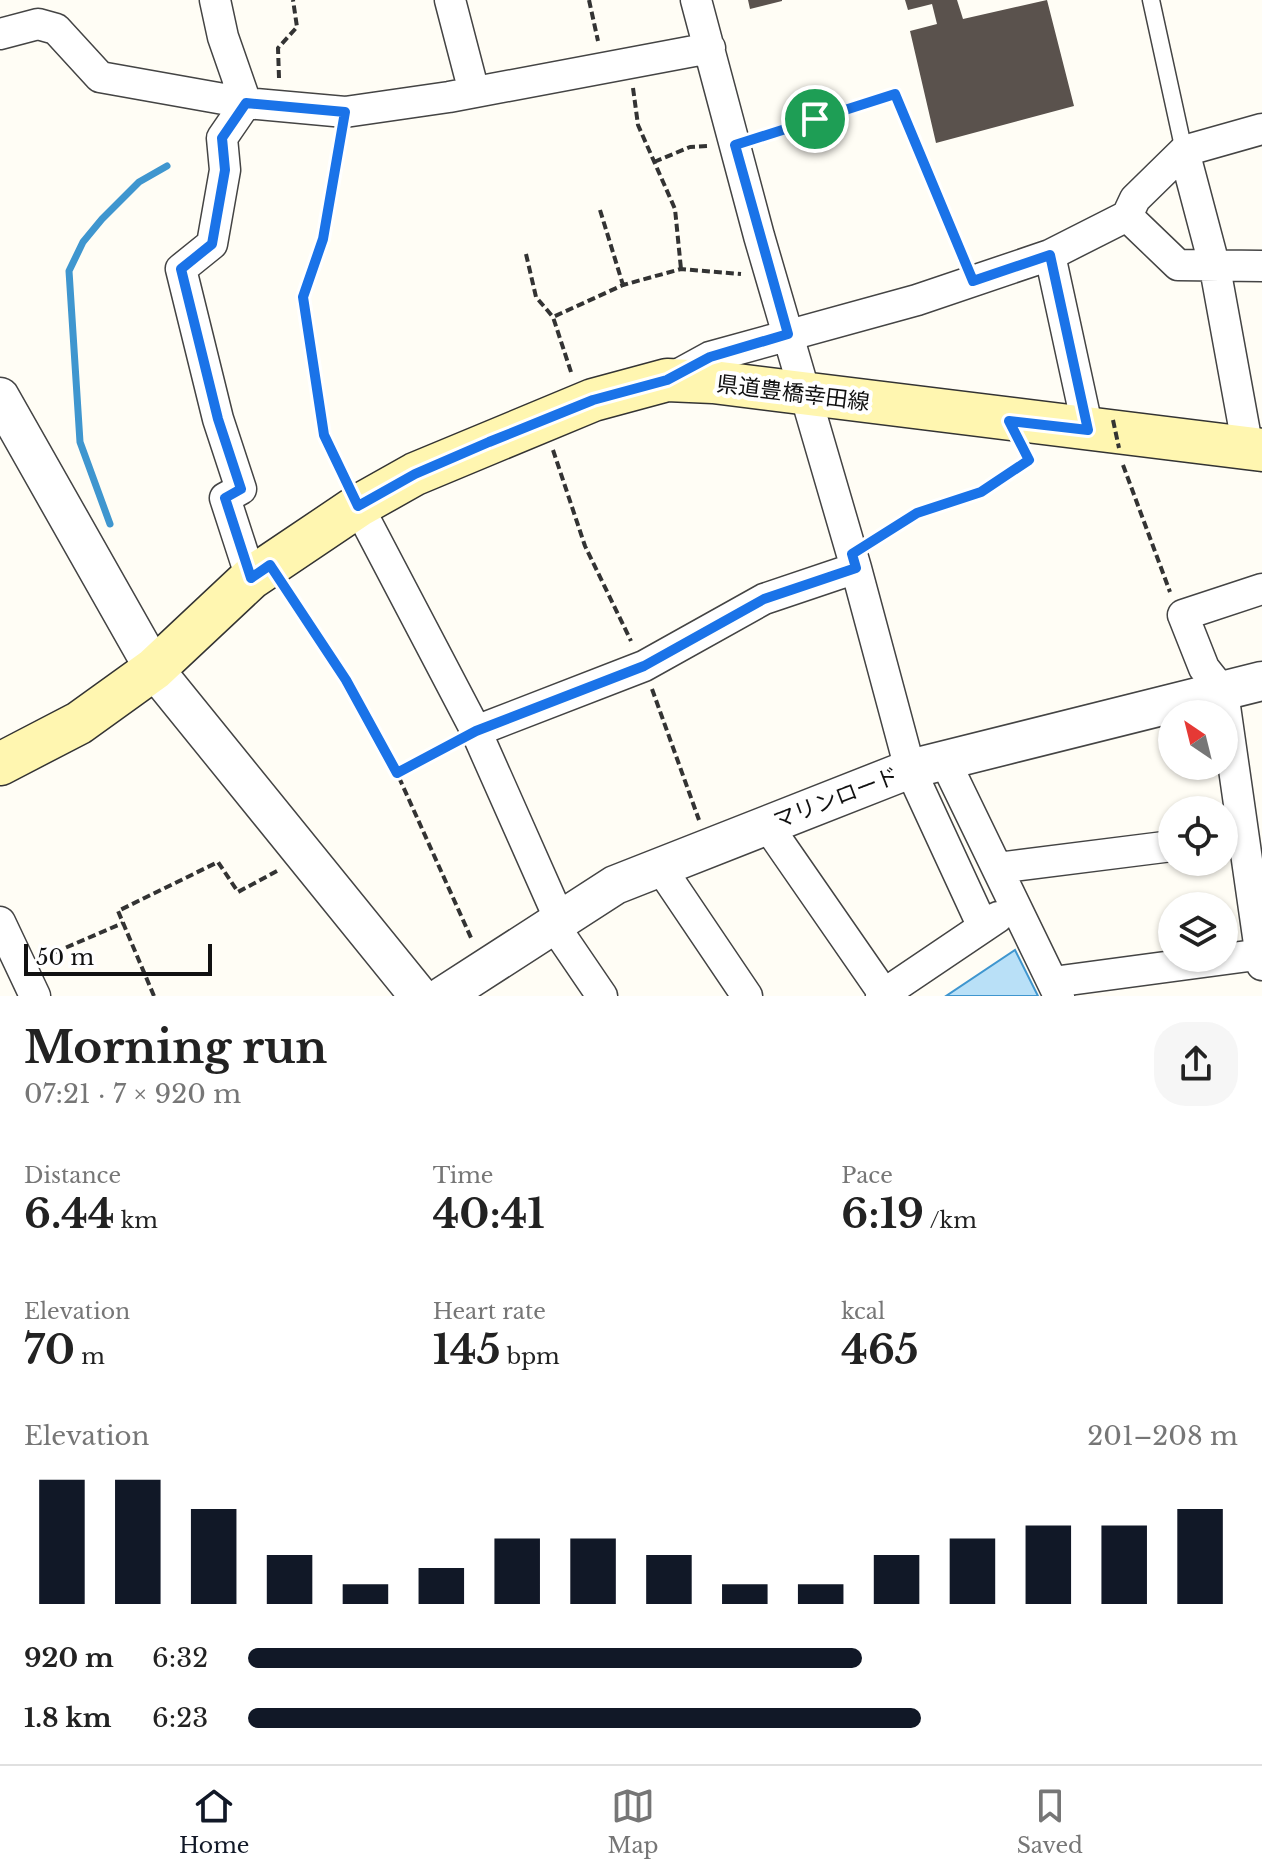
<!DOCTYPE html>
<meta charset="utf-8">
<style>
body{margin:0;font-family:"Libre Baskerville","Noto Sans JP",serif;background:#f6f6f6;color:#222;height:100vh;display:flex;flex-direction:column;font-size:30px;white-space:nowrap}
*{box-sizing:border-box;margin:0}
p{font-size:26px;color:#767676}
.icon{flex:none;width:44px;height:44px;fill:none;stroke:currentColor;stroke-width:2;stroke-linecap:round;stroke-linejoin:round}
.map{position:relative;height:996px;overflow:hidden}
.details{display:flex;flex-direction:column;background:#fff;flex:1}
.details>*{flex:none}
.needle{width:52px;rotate:325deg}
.buttons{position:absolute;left:1158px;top:700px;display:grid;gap:16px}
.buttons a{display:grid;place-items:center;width:80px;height:80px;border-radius:50%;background:#fff;box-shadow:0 2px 6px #0004;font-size:40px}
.scale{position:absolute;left:24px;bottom:20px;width:188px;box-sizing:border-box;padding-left:8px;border:4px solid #111;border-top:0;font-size:22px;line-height:28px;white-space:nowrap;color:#111;-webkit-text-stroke:6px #fff;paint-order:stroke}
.pin{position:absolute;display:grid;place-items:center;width:68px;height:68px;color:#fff;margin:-34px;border:4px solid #fff;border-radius:50%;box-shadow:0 2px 8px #0007}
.round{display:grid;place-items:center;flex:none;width:84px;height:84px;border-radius:32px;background:#f6f6f6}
.headline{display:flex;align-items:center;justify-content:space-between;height:136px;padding:0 24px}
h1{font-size:44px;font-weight:700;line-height:60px}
.figures{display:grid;grid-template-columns:repeat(3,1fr);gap:12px;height:136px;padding:8px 24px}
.figures div{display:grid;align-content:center}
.figures b{font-size:40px;font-weight:700}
.figures small{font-size:22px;font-weight:400}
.figures p{font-size:22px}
.chart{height:224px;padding:16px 24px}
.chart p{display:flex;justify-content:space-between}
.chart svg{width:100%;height:144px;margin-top:8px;stroke:#111827;stroke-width:6}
ul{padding:0 24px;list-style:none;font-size:26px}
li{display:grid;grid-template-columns:128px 96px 1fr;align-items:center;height:60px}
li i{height:20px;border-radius:10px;background:#111827}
.menu{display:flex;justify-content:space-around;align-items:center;height:112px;border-top:2px solid #e0e0e0;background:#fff;font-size:22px;color:#767676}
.menu a{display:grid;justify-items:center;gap:4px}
.menu .selected{color:#111827}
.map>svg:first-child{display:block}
</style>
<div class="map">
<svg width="1262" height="996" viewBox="0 0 1262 996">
<rect width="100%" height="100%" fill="#fffdf5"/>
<path fill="#b9e0f7" stroke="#3f96cf" stroke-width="2" d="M 1015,950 L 1038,996 L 946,996 Z"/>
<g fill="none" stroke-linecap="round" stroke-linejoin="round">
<path stroke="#3f96cf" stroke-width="7" d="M 110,524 L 80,442 L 69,271 L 83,242 L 102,219 L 139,182 L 167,166"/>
</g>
<path fill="#5a524d" d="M 748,0 L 782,0 L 782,1 L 750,9 Z
M 905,0 L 957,0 L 963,19 L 1047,0 L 1074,106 L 936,143 L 910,31 L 937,24 L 932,4 L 908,10 Z"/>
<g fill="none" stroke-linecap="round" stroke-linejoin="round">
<defs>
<path id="service" d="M 1151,0 L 1184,151"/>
<path id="minor" d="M 215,0 L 223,37 L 246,103
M 450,0 L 474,92
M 696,0 L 759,236 L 856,568 L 910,769 L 983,927
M 0,34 L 38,24 L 56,29 L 100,77 L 246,103 L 345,112 L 449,97 L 710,48
M 246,103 L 222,138 L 225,170 L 212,244 L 181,269 L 218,419 L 241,489 L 225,498 L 251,578
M 1184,151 L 1215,268 L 1248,449
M 1127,216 L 1178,265 L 1262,266
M 1050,255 L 1088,430
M 668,380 L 710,357 L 917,300 L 1050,255 L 1127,216 L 1135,199 L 1184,151 L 1262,129
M 358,506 L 476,731 L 559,918
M 1262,589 L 1183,615 L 1204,668 L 1223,692 L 1262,965
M 476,731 L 644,666 L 764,599 L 856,568
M 944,759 L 1059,996
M 767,825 L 884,994
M 660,867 L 747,996
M 998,868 L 1172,846
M 0,922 L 35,996
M 553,924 L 602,996
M 1053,982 L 1262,954
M 881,996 L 998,917"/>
<path id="tertiary" d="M 0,397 L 154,669 L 419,996
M 443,996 L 615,885 L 910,769 L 1262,681"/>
<path id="secondary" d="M 0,764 L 79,723 L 154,669 L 251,578 L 358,506 L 415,474 L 593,400 L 667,380 L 713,382 L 1262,450"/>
</defs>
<use href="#service" stroke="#444" stroke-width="19"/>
<use href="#minor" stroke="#444" stroke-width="33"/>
<use href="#tertiary" stroke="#444" stroke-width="41"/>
<use href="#secondary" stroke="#333" stroke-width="45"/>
<path stroke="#333" stroke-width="4" stroke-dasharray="8 4" stroke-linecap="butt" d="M 589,0 L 598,41
M 279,78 L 278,48 L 297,27 L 293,0
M 633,88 L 638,125 L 675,209 L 681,269
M 760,137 L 895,94 L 963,258
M 340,138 L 323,239 L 303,297 L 324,435 L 344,478
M 654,162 L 690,147 L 709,146
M 600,210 L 623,285
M 526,254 L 536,297 L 553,317
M 571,372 L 553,317 L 623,285 L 681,269 L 741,274
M 553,450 L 585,546 L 631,641
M 1123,465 L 1170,592
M 874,540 L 917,513 L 981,492 L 1029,460 L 1025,453
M 288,592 L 346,680 L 397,773 L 472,940
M 652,689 L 699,820
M 397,773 L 451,744
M 44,957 L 123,923
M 154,996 L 118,911 L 218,862 L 238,892 L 277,871"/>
<use href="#service" stroke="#fff" stroke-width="16"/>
<use href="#minor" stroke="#fff" stroke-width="30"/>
<use href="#tertiary" stroke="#fff" stroke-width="38"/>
<use href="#secondary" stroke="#fff6b0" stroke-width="42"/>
<path stroke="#333" stroke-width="4" stroke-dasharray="8 4" stroke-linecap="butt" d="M 1113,420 L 1119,448"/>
</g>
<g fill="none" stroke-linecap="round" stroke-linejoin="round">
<defs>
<path id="route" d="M 895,94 L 973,281 L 1050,255 L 1088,430 L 1009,421 L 1029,460 L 981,492 L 917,513 L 852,554 L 856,568 L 764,599 L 644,666 L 476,731 L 397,773 L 346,680 L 270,565 L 251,578 L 225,498 L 241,489 L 218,419 L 181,269 L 212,244 L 225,170 L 222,138 L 246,103 L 345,112 L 323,239 L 303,297 L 324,435 L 358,506 L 415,474 L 489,442 L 593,400 L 667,380 L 710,357 L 788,334 L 735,145 Z"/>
</defs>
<use href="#route" stroke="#fff" stroke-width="16"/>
<use href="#route" stroke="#1a73e8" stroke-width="10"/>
</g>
<g text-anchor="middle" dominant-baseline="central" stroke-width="8" stroke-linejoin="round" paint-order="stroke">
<g font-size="22" fill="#111" stroke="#fff">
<text transform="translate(793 393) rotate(7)">県道豊橋幸田線</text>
<text transform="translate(836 798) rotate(-21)">マリンロード</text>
</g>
</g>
</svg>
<div class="buttons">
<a><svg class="needle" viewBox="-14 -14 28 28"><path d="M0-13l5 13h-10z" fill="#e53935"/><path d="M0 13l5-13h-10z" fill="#767676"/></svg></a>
<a><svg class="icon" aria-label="locate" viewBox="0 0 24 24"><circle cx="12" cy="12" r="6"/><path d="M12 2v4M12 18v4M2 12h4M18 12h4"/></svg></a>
<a><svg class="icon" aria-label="layers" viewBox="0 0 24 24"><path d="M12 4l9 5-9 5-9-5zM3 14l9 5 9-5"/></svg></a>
</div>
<div class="scale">50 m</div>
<div class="pin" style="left:815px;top:119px;background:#1e9e55"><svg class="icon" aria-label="arrive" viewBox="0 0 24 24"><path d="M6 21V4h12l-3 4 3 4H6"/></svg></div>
</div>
<section class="details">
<div class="headline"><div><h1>Morning run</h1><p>07:21 · 7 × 920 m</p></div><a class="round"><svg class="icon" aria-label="share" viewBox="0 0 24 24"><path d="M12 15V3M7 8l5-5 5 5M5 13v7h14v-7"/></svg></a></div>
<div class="figures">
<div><p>Distance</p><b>6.44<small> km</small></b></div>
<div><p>Time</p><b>40:41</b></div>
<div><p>Pace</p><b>6:19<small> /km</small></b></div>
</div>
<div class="figures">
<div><p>Elevation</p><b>70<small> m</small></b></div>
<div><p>Heart rate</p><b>145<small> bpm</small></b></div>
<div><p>kcal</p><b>465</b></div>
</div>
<div class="chart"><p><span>Elevation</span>201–208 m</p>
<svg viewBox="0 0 160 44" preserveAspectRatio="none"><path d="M5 44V6M15 44V6M25 44V15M35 44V29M45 44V38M55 44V33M65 44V24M75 44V24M85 44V29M95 44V38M105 44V38M115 44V29M125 44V24M135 44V20M145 44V20M155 44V15"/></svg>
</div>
<ul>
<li><b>920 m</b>6:32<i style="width:62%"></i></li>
<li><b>1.8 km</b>6:23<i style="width:68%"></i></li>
</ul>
</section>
<nav class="menu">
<a class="selected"><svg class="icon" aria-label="home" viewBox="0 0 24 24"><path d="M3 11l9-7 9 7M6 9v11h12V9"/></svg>Home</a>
<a><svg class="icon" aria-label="map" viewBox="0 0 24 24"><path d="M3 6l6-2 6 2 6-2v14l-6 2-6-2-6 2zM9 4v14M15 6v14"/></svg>Map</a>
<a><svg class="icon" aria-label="saved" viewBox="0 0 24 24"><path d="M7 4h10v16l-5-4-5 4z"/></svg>Saved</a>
</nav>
